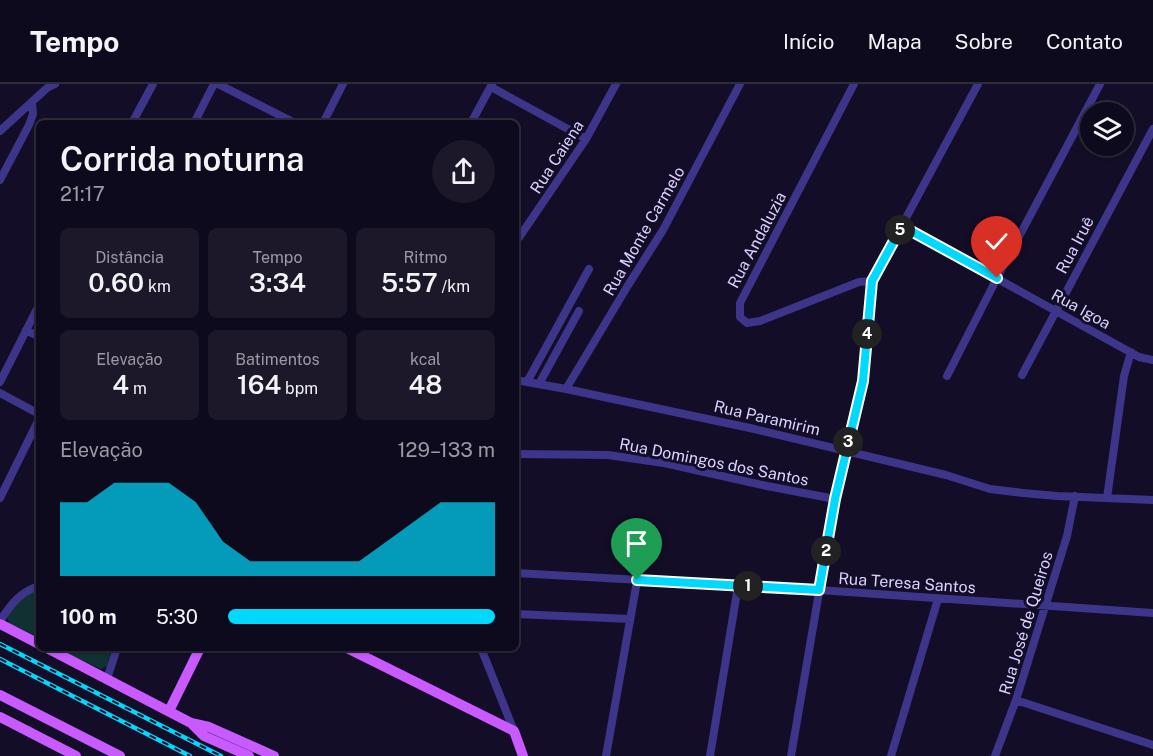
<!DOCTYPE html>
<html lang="pt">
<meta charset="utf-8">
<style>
body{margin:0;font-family:"Public Sans",sans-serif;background:#1c182a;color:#f1f3f6;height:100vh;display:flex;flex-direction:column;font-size:22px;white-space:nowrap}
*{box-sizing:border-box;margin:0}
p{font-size:20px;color:#9b9aa4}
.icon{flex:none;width:33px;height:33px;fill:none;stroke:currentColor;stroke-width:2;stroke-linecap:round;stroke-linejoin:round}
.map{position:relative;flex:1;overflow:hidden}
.drawer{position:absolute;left:36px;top:36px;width:483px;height:531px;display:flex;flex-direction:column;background:#0e0a1d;border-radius:9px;box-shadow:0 2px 4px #0004,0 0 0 2px #2e2b3b}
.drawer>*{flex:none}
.buttons{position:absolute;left:1080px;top:18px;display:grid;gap:12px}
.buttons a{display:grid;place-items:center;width:54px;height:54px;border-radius:50%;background:#0e0a1d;box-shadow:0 2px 4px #0004,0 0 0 2px #2e2b3b;font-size:30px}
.pin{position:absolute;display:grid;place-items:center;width:51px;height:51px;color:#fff;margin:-62px -26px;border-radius:50% 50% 50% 0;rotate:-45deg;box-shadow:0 0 6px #0007}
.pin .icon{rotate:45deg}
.km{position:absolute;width:30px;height:30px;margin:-15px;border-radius:50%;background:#222;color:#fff;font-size:16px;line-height:30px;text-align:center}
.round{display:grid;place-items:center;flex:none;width:63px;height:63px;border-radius:32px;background:#1c182a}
.head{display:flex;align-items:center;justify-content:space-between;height:102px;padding:0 24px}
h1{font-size:33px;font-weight:600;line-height:45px}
.figures{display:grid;grid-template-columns:repeat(3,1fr);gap:9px;height:102px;padding:6px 24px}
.figures div{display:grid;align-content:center;border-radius:9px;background:#1c182a;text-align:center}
.figures b{font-size:26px;font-weight:600}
.figures small{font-size:16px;font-weight:400}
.figures p{font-size:16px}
.chart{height:168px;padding:12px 24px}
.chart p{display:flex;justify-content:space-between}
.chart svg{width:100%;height:108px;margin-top:6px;fill:#00d9fe;opacity:.7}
ul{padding:0 24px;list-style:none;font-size:20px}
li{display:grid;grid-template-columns:96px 72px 1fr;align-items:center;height:45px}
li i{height:15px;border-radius:8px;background:#00d9fe}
header{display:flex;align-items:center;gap:36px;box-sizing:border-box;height:84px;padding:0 30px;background:#0e0a1d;border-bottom:2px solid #2e2b3b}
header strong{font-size:28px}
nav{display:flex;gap:33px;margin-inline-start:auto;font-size:21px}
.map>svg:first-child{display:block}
</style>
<header>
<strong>Tempo</strong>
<nav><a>Início</a><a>Mapa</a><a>Sobre</a><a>Contato</a></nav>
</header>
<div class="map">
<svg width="1153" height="672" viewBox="0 0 1153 672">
<rect width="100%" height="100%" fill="#130d27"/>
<path fill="#103131" d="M 39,506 L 39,553 L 10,540 L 7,534 C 14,520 24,511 39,506 Z
M 63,564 L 112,564 L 107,582 L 101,585 L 66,569 Z"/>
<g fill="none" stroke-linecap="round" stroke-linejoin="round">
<path stroke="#3c3589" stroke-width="8" d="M 218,0 L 295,39
M 854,0 L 740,219 L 740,233 L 747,239 L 760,237 L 859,198 L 872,197
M 491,3 L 586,55
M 132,39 L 153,0
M 194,39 L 214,0
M 323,39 L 343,0
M 471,39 L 492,0
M 0,47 L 47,4 L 55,0
M 0,96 L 29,41 L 33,30 L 32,18
M 902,142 L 1139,273 L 1153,276
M 516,158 L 586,55 L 616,0
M 26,246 L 39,253
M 1022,291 L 1153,45
M 947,292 L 997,194 L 1100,0
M 516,296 L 566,305 L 750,344 L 946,391 L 990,405 L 1023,409 L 1057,412 L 1153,416
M 0,298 L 39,221
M 527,298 L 589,185
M 539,300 L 579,227
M 566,305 L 627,203 L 663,146 L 740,0
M 0,309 L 39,330
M 516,370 L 608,371 L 664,379 L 767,402 L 835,415
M 0,414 L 39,335
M 1107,414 L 1124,292 L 1131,268
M 516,489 L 819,506 L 1153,529
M 516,530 L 630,535
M 0,537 C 11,520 20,508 39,502
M 481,564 L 514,647
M 107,595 L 117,564
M 1016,616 L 1153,661
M 606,672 L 637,497
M 710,672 L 738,502
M 791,672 L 835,415 L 863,297 L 872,197 L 978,0
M 891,672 L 938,515
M 995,672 L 1016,616 L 1067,452 L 1075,412"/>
<path stroke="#c95aff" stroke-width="10" d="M 0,540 L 39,560
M 47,564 L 191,639 L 209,643 L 274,672
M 347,564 L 514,647 L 523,672
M 0,611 L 120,672
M 169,627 L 200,564
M 0,633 L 76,672
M 191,639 L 204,652 L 249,672"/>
<defs>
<path id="rail" d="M 0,560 L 221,672
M 0,575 L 190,672"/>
</defs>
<use href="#rail" stroke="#00d9fe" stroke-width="4.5"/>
<use href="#rail" stroke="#130d27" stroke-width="2" stroke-dasharray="7" stroke-linecap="butt"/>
</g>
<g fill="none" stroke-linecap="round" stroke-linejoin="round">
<defs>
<path id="route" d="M 637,496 L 819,506 L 835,415 L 863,297 L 872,197 L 902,142 L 997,194"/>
</defs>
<use href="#route" stroke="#fff" stroke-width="12"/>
<use href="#route" stroke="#00d9fe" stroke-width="8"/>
</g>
<g text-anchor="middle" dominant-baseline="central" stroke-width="6" stroke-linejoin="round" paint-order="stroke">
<g font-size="16" fill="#dad3ff" stroke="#130d27">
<text transform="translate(557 73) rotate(-57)">Rua Caiena</text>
<text transform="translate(644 147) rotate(-60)">Rua Monte Carmelo</text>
<text transform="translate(757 156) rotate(-62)">Rua Andaluzia</text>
<text transform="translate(1075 161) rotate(-62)">Rua Iruê</text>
<text transform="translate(1081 225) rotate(29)">Rua Igoa</text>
<text transform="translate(767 334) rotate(13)">Rua Paramirim</text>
<text transform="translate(714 378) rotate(11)">Rua Domingos dos Santos</text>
<text transform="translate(907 499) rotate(4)">Rua Teresa Santos</text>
<text transform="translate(1026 539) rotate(-73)">Rua José de Queiros</text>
</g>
</g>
</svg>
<div class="buttons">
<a><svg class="icon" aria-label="layers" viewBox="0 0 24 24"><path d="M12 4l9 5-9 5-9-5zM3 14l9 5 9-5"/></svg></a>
</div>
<div class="pin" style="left:637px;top:496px;background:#1e9e55"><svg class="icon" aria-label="arrive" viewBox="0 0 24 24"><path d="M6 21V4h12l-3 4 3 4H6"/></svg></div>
<div class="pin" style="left:997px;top:194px;background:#d93025"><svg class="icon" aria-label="check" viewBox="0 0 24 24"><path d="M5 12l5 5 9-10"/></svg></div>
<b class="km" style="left:748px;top:502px">1</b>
<b class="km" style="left:826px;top:467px">2</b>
<b class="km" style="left:848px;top:358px">3</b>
<b class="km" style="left:867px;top:250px">4</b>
<b class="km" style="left:900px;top:146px">5</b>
<section class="drawer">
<div class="head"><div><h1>Corrida noturna</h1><p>21:17</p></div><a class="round"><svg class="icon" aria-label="share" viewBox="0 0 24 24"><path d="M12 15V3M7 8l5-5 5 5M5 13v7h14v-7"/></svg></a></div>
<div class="figures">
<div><p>Distância</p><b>0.60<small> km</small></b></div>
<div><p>Tempo</p><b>3:34</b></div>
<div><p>Ritmo</p><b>5:57<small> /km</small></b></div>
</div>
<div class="figures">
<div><p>Elevação</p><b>4<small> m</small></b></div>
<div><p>Batimentos</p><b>164<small> bpm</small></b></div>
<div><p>kcal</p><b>48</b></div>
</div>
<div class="chart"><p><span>Elevação</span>129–133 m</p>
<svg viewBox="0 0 160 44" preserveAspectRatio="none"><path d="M0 44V14L10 14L20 6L30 6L40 6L50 14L60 30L70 38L80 38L90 38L100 38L110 38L120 30L130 22L140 14L150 14L160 14V44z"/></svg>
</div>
<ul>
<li><b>100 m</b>5:30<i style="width:100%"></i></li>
</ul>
</section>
</div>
